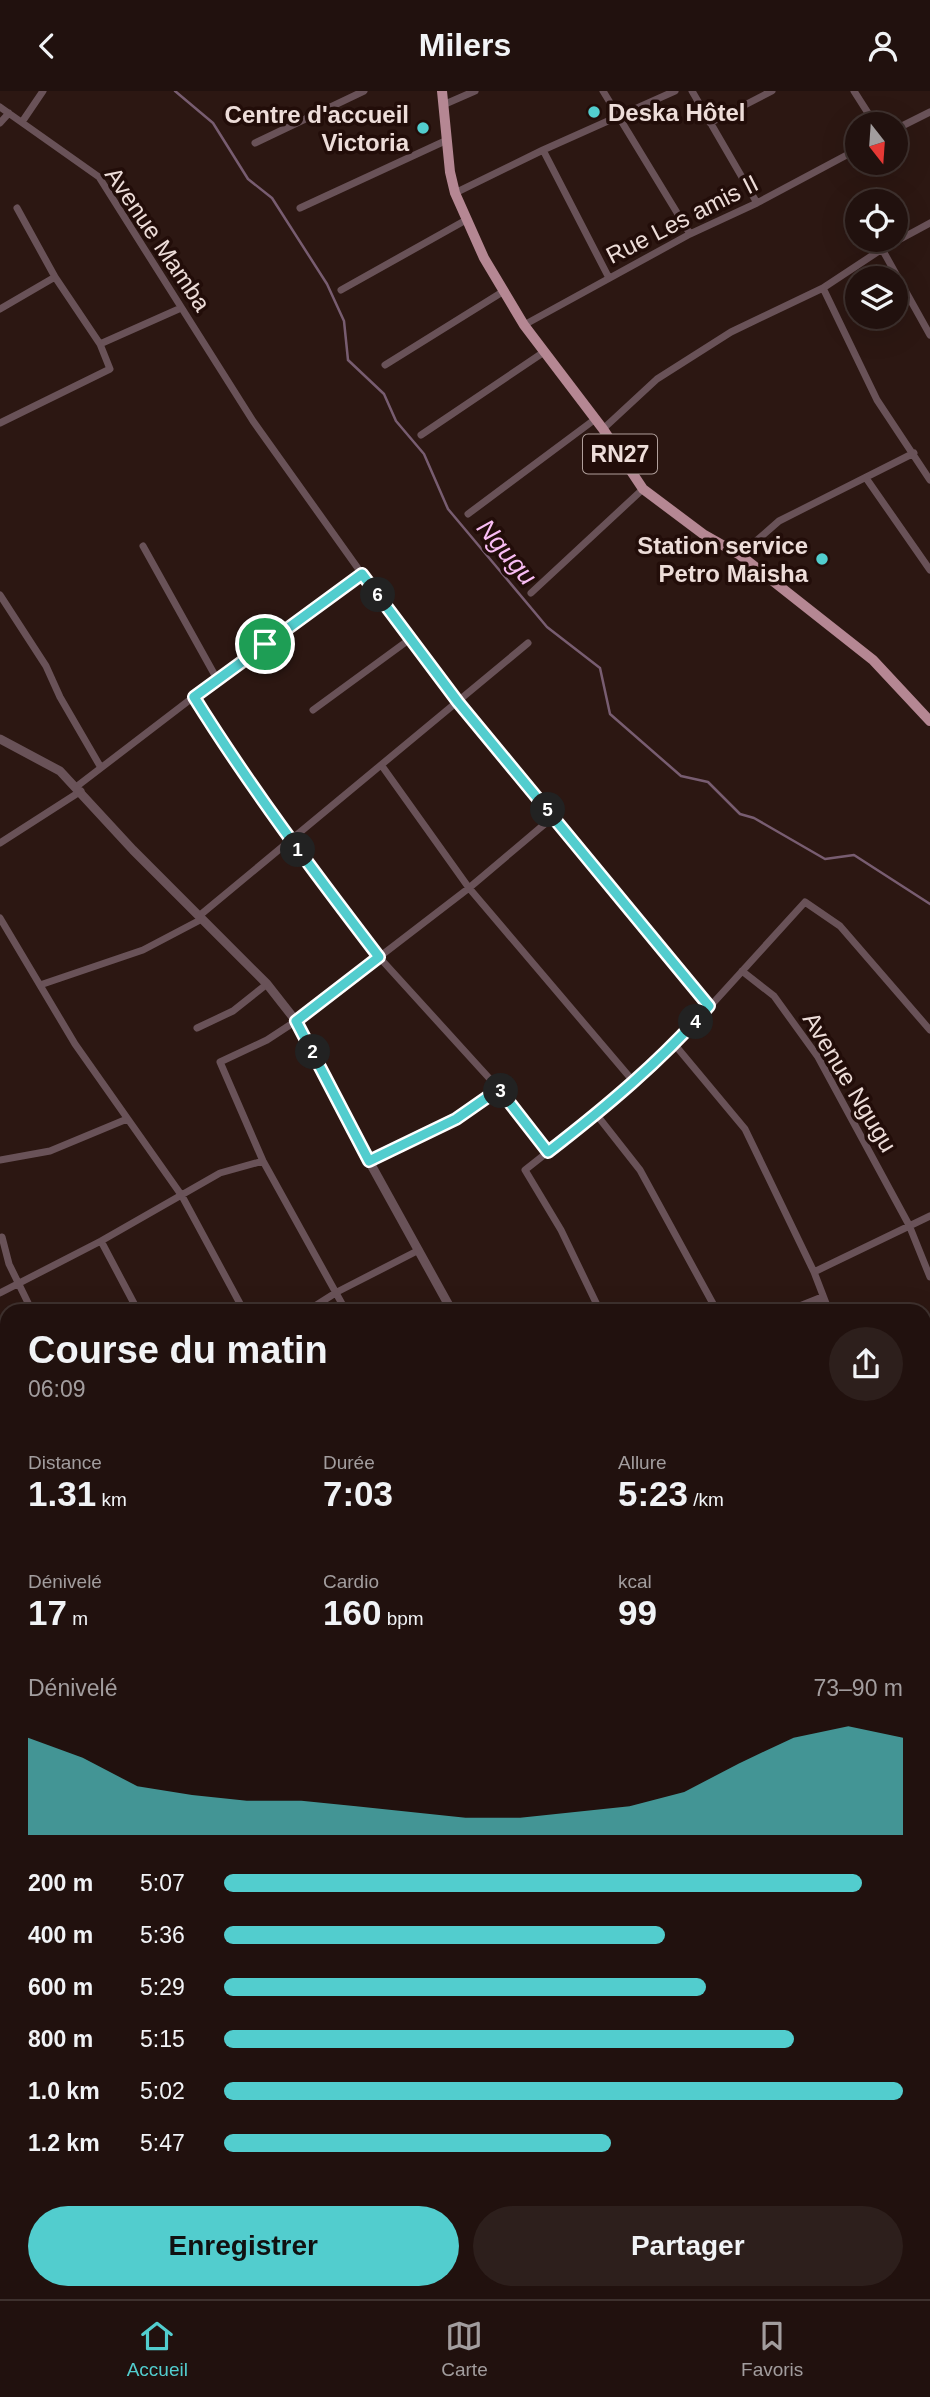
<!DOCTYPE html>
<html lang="fr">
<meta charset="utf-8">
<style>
body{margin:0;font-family:Arial,sans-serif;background:#2d1f1c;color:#f1f3f6;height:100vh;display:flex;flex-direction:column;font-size:26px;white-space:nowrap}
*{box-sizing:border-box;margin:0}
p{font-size:23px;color:#a29d9e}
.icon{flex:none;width:38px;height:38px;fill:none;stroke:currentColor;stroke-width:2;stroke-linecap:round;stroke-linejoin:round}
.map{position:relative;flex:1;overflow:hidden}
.panel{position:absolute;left:0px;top:1213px;width:931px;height:996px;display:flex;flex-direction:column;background:#21110e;border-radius:21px 21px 0 0;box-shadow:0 7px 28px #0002,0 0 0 2px #3e312e}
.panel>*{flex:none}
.needle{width:46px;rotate:163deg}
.tools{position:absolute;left:845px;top:21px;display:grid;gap:14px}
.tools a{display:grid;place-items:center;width:63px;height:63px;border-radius:50%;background:#21110e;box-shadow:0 7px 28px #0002,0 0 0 2px #3e312e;font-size:35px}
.pin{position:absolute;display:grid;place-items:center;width:60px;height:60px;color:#fff;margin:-30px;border:4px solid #fff;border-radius:50%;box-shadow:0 2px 7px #0007}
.km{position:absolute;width:35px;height:35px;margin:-18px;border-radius:50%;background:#222;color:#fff;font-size:19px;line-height:35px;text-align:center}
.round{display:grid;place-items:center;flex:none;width:74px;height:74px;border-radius:37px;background:#2d1f1c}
.headline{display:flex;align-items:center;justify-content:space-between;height:119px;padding:0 28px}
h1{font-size:38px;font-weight:700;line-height:52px}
.stats{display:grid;grid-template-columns:repeat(3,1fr);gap:10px;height:119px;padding:7px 28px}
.stats div{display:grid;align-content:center}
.stats b{font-size:35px;font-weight:700}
.stats small{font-size:19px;font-weight:400}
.stats p{font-size:19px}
.chart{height:196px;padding:14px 28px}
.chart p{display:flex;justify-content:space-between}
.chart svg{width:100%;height:126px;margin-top:7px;fill:#52cdce;opacity:.7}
.button{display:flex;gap:14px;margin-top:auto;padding:14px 28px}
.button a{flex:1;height:80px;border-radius:42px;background:#52cdce;color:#111;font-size:28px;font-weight:700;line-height:80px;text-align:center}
.button a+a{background:#2d1f1c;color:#f1f3f6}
ul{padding:0 28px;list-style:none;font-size:23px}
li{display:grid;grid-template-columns:112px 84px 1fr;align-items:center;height:52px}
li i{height:18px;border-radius:9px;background:#52cdce}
header{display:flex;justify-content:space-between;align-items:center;height:91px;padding:0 28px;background:#21110e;font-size:32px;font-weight:700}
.menu{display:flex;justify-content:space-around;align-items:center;height:98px;border-top:2px solid #3e312e;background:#21110e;font-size:19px;color:#a29d9e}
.menu a{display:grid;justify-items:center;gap:4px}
.menu .current{color:#52cdce}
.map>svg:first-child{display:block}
</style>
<header><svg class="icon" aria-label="back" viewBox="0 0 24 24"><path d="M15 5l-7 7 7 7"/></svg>Milers<svg class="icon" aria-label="person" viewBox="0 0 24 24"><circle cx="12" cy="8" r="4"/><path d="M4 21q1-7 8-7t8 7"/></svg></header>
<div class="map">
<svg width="930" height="2208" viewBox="0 0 930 2208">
<rect width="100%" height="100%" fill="#2c1712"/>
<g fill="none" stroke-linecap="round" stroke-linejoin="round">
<path stroke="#785d71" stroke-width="2.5" d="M 175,0 L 213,32 L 248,88 L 272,107 L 327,193 L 344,230 L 348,269 L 384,303 L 396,330 L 424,363 L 448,418 L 547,536 L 600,577 L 610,623 L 681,685 L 708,691 L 740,723 L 754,727 L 825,768 L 854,764 L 930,813"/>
<path stroke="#462645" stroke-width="16" d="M 0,1567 L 7,1579
M 0,1622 L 7,1611
M 0,1662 L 7,1681
M 634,2202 L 639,2208
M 356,2208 L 364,2202"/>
<path stroke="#695258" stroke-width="7" d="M 603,0 L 690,143
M 692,0 L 757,112
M 854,0 L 875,33
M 443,14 L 475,0
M 0,16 L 99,86 L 253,330 L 362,483 L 458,611 L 709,915
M 22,31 L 43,0
M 0,32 L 9,22
M 710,32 L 772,0
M 896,38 L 930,21
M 255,52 L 364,0
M 543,59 L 609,187
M 455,102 L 543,59 L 675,0
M 300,117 L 445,50
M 882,158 L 930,244
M 823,197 L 877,309 L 930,389
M 341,199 L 466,129
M 0,218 L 55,186
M 524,234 L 690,143 L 757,112 L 858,58
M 100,253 L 181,217
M 385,274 L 504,200
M 0,332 L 110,278 L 100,253 L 55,186 L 17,117
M 603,338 L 657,288 L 731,241 L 823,197 L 882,158 L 930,132
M 421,344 L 544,261
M 866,387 L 930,479
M 468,423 L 594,329
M 143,455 L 217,588
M 740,464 L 779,430 L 914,362
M 531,502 L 643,398
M 0,504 L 46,575 L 60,606 L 100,675
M 194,606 L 236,673 L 289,748 L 379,866 L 499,998 L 548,1061
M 313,619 L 410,548
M 382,675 L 469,797 L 633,990
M 76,696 L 217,588 L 362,483
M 0,752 L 81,700
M 199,825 L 528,552
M 0,827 L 75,953 L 182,1105 L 244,1220
M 742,880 L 774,905 L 818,966 L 909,1134 L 930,1186
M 40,894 L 143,859 L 202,828
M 197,937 L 233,920 L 267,893
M 675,954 L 745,1038 L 814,1181 L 829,1220
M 596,1023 L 640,1079 L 717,1220
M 0,1069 L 50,1060 L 127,1028
M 369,1070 L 456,1028 L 499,998
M 2,1146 L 9,1173 L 32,1220
M 101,1150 L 138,1220
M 814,1181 L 930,1125
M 0,1202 L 101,1150 L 220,1082 L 263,1070
M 307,1220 L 337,1201 L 419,1159
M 346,1220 L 263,1070 L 220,971 L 267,949 L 296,930 L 469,797 L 553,726
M 600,1220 L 561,1139 L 525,1079 L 596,1023 L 675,954 L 805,811 L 840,835 L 930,939
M 787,1220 L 822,1206
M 924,1261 L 930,1259
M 0,1346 L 7,1353
M 0,1384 L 7,1380
M 0,1487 L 7,1498
M 924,1487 L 930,1486
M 930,1597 L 927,1638 L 930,1682
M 924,1877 L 930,1867
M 924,2078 L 930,2089
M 823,2202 L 824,2208"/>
<path stroke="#695258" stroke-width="9" d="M 0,648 L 60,680 L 133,759 L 267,893 L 296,930 L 369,1070 L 452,1220
M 924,1943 L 930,1948"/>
<path stroke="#b58793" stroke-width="10" d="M 442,0 L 450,81 L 455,102 L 484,167 L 524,234 L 603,338 L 643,398 L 703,443 L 740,464 L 873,569 L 930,630"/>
</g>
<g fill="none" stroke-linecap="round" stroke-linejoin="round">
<defs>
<path id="route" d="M 362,483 L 458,611 L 709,915 C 661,970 606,1016 548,1061 L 499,998 L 456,1028 L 369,1070 L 296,930 L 379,866 C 314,781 250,696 194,606 Z"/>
</defs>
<use href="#route" stroke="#fff" stroke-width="14"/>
<use href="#route" stroke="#52cdce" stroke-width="9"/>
</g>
<g fill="#52cdce" stroke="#220d09" stroke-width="2.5">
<circle cx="594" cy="21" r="7"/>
<circle cx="423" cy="37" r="7"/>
<circle cx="822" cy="468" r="7"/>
</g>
<g text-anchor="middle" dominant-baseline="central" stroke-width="7" stroke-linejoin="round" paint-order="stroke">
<rect fill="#220d09" stroke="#b09f9b" stroke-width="2" x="583" y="343.5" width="74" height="39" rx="5"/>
<g font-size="23" font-weight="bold" fill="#edddd9">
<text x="620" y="363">RN27</text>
</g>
<g font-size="24" font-weight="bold" fill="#edddd9" stroke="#220d09" text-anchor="end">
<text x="608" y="21" text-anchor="start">Deska Hôtel</text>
<text x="409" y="23">Centre d'accueil<tspan x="409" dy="28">Victoria</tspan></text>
<text x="808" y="454">Station service<tspan x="808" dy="28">Petro Maisha</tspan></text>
</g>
<g font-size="24" fill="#edddd9" stroke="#220d09">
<text transform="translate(682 128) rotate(-27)">Rue Les amis II</text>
<text transform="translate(158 148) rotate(56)">Avenue Mamba</text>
<text transform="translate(850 991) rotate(59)">Avenue Ngugu</text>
</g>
<g font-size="26" font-style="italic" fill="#f9bdf4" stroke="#220d09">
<text transform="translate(507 461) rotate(50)">Ngugu</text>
</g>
</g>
</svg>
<div class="tools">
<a><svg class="needle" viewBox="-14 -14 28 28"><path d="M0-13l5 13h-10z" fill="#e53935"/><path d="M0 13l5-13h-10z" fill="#a29d9e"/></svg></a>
<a><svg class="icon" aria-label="locate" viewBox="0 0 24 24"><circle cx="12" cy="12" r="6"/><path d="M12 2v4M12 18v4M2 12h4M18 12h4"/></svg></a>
<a><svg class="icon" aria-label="layers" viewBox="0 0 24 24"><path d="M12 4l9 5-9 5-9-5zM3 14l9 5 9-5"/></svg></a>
</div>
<div class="pin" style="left:265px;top:553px;background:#1e9e55"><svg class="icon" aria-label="arrive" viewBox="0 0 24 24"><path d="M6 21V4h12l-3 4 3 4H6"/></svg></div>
<b class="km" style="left:298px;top:759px">1</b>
<b class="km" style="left:313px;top:961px">2</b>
<b class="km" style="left:501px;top:1000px">3</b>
<b class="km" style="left:696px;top:931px">4</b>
<b class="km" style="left:548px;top:719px">5</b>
<b class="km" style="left:378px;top:504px">6</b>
<section class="panel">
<div class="headline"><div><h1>Course du matin</h1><p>06:09</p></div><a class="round"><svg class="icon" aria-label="share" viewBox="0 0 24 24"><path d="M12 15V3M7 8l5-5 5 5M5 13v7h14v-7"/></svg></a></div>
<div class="stats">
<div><p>Distance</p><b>1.31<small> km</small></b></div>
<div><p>Durée</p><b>7:03</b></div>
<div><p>Allure</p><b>5:23<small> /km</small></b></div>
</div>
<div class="stats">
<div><p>Dénivelé</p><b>17<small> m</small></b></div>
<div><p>Cardio</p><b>160<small> bpm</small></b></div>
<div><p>kcal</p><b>99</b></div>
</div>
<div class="chart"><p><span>Dénivelé</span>73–90 m</p>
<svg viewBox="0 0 160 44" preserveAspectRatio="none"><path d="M0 44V10L10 17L20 27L30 30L40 32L50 32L60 34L70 36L80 38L90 38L100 36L110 34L120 29L130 19L140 10L150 6L160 10V44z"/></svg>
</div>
<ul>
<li><b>200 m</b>5:07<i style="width:94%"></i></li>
<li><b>400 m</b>5:36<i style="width:65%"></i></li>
<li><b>600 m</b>5:29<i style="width:71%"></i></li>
<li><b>800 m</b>5:15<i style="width:84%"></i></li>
<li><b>1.0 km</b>5:02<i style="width:100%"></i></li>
<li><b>1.2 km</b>5:47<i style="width:57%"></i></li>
</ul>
<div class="button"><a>Enregistrer</a><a>Partager</a></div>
</section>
</div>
<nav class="menu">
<a class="current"><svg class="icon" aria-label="home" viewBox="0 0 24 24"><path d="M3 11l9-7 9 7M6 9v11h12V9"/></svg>Accueil</a>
<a><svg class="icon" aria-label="map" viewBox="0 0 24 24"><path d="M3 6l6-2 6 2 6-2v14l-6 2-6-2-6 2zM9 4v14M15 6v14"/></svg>Carte</a>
<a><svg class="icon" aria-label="saved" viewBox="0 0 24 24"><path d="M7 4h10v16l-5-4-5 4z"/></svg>Favoris</a>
</nav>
